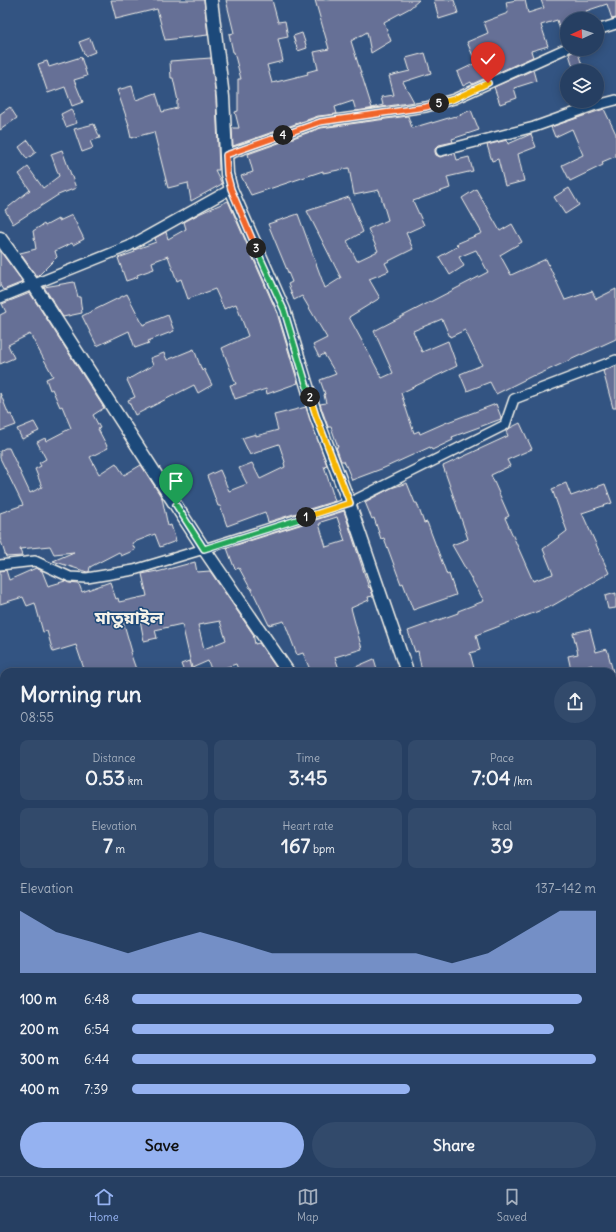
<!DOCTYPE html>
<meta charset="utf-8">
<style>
body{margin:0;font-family:Delius,"Noto Sans Bengali",sans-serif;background:#324a6b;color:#f1f3f6;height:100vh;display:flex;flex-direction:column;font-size:15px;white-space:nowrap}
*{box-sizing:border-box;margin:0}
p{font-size:13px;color:#a4afbe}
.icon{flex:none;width:22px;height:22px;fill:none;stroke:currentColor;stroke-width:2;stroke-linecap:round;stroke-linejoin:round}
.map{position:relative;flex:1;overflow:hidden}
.side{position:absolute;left:0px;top:668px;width:616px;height:508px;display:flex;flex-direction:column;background:#263f62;border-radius:12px 12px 0 0;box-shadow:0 2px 10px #0003,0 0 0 1px #425877}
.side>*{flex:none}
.needle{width:26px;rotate:267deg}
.fabs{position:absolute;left:560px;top:12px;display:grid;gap:8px}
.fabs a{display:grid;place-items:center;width:44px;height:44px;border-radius:50%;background:#263f62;box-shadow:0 2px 10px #0003,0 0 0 1px #425877;font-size:20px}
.pin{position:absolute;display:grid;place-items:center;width:34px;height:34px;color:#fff;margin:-41px -17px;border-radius:50% 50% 50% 0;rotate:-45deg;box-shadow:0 0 4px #0007}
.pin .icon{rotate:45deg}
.km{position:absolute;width:20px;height:20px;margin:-10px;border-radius:50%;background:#222;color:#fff;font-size:11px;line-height:20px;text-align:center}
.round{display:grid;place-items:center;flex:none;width:42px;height:42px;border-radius:21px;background:#324a6b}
.headline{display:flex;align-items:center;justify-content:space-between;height:68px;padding:0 20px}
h1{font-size:22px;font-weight:800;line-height:30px}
.stats{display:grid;grid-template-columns:repeat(3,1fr);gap:6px;height:68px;padding:4px 20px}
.stats div{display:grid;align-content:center;border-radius:8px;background:#324a6b;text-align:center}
.stats b{font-size:20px;font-weight:800}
.stats small{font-size:11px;font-weight:400}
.stats p{font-size:11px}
.chart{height:112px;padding:8px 20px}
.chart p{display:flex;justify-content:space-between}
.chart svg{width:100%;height:72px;margin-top:4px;fill:#95b2f1;opacity:.7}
.cta{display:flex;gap:8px;margin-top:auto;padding:8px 20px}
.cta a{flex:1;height:46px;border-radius:24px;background:#95b2f1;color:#111;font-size:16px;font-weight:800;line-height:46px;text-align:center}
.cta a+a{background:#324a6b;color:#f1f3f6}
ul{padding:0 20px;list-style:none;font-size:13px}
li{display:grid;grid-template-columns:64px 48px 1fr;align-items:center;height:30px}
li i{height:10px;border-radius:5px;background:#95b2f1}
.menu{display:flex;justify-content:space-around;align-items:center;height:56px;border-top:1px solid #425877;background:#263f62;font-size:11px;color:#a4afbe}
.menu a{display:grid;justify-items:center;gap:2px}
.menu .current{color:#95b2f1}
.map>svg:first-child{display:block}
</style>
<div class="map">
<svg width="616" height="1176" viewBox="0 0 616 1176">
<rect width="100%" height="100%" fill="#335482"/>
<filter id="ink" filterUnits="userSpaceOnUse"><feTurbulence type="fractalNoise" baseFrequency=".025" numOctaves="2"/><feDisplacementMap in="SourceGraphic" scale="8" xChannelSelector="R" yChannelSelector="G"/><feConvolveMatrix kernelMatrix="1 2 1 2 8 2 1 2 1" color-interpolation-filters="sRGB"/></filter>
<g filter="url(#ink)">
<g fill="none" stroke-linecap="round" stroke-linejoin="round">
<path stroke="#41799c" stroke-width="11" d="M 398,1176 L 402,1172"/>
</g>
<path fill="#666f96" stroke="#f4f1e8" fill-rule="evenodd" d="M 111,0 L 204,0 L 208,35 L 165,40 L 157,9 L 116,19 Z
M 226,0 L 272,0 L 278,22 L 285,21 L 288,37 L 278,39 L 283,61 L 267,65 L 272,83 L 308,74 L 307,72 L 318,69 L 314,52 L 329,49 L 315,0 L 419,0 L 410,8 L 384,22 L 391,41 L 371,53 L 367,32 L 351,41 L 372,108 L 383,105 L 381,97 L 394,95 L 389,76 L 410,71 L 406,58 L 425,53 L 431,73 L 403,82 L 414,102 L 356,111 L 353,101 L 335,107 L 337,114 L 318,116 L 233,146 L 232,128 L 239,128 L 235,112 L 238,111 L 238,79 L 241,79 L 234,52 L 233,52 L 229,34 L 234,33 Z
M 434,0 L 454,0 L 458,13 L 439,19 Z
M 517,0 L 525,0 L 528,13 L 544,8 L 541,0 L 616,0 L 616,18 L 612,19 L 607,4 L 586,11 L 589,19 L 567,19 L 567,42 L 564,43 L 557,20 L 541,25 L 548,46 L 531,51 L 533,57 L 472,84 L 471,82 L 463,86 L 457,72 L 476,63 L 467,42 L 488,33 L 484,22 L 508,13 L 506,2 Z
M 302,33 L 307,48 L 298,51 L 293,36 Z
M 90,38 L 95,52 L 85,56 L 79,42 Z
M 577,50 L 582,65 L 573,67 L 569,54 Z
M 81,57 L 87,76 L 74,80 L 83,102 L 72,106 L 65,87 L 48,93 L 38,64 L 47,61 L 49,67 Z
M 211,58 L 216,98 L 219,170 L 215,170 L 222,184 L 191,201 L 188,183 L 168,188 L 154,132 L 131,138 L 128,125 L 129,125 L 117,90 L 132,86 L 136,100 L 156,93 L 162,112 L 177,108 L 177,101 L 178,101 L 173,78 L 171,78 L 170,61 Z
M 533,70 L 536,81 L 514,88 L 517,98 L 500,104 L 494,87 Z
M 10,107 L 17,118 L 0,130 L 0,114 Z
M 71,109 L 77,123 L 66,127 L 61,114 Z
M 604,109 L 616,134 L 616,156 L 602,162 L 603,165 L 570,181 L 562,165 L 583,155 L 572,129 L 555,137 L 551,127 Z
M 471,110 L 479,130 L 452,139 L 453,142 L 439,145 L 435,149 L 435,152 L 436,155 L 440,157 L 455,153 L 457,160 L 469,157 L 473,171 L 447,177 L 450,188 L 413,201 L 424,225 L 406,233 L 413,249 L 385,263 L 389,271 L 369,279 L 380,298 L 349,317 L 382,378 L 393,373 L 374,331 L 488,272 L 476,250 L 459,257 L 464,266 L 450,275 L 439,257 L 458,246 L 456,244 L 482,233 L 462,198 L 476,189 L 500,231 L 512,224 L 522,242 L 500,255 L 511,275 L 546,259 L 565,300 L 592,291 L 596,299 L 616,289 L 616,339 L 535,376 L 534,375 L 496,394 L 490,382 L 467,391 L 460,374 L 482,365 L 465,330 L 450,337 L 442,319 L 413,331 L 422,352 L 448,341 L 457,366 L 401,393 L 414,433 L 419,431 L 420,434 L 445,423 L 496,404 L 501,417 L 501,419 L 452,437 L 453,440 L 432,450 L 430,447 L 384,468 L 352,480 L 344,461 L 341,461 L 336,447 L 338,447 L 331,427 L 328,427 L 320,404 L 326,403 L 324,395 L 325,394 L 320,380 L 336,374 L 324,354 L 319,357 L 313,345 L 327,338 L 302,296 L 294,300 L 288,284 L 292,282 L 268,224 L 298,214 L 325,288 L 341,278 L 307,211 L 349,197 L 363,232 L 347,241 L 357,261 L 378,251 L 368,229 L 388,220 L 379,190 L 354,195 L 349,168 L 323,173 L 323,171 L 251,195 L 241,176 L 253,172 L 248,154 L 321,128 L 408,116 L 412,128 L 432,122 L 432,123 L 455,116 L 455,117 Z
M 94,124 L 100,138 L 90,141 L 93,148 L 82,152 L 74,129 Z
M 531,134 L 536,147 L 518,154 L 524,181 L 505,186 L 498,159 L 492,161 L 487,145 L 507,140 L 508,144 Z
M 28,140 L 36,152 L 27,159 L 19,147 Z
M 62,150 L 76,188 L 58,195 L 13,224 L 5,210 L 30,190 L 19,174 L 28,167 L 43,188 L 59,176 L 51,154 Z
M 569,188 L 579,205 L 565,214 L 554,197 Z
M 228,201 L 277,313 L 298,383 L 267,394 L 266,389 L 235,399 L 230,385 L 236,384 L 222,348 L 248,336 L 236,304 L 224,309 L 215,289 L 188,299 L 181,279 L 177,281 L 168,256 L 152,262 L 154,269 L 137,275 L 138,277 L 126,281 L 118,258 L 135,252 L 134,250 L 156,242 L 155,238 L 166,232 L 168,239 L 186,229 L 184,222 L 201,213 Z
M 72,215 L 84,239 L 73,245 L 72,243 L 55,251 L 57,257 L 37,277 L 20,253 L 36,249 L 33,231 L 44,224 L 45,226 L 58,219 L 59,221 Z
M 0,251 L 23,282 L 3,290 L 0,285 Z
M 74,282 L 78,297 L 80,297 L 82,313 L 63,317 L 44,287 Z
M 30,293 L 104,408 L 93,415 L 100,428 L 98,429 L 108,448 L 90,457 L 99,474 L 116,463 L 124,475 L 141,465 L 162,498 L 168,526 L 171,525 L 176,541 L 160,547 L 155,534 L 132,543 L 135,550 L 121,556 L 119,552 L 90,567 L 89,572 L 87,572 L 53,561 L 74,552 L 54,554 L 50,546 L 20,549 L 22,556 L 6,557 L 0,538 L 0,513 L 23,505 L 0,458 L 0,451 L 5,448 L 9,448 L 30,493 L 42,487 L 35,469 L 41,466 L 39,463 L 46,459 L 37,442 L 45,438 L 46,441 L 71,428 L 62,406 L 60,407 L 52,389 L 50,390 L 46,379 L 53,376 L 30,334 L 8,345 L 14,358 L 0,364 L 0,315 L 6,312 L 2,304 Z
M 127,294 L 143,325 L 168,315 L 174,331 L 148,341 L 149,343 L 135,348 L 129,331 L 97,346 L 82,316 Z
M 194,349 L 202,371 L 204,369 L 212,385 L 198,393 L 194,385 L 135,415 L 128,400 L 135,397 L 127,380 L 153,365 L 150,358 L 164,353 L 167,360 Z
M 616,366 L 616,408 L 613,408 L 603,371 Z
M 0,393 L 9,415 L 11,414 L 16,425 L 0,431 Z
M 306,407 L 327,465 L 324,466 L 335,501 L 268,522 L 265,512 L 227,526 L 220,506 L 218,506 L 207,476 L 220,470 L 229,491 L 247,484 L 239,468 L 252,463 L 260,479 L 285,467 L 284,463 L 285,462 L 279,444 L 261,450 L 261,451 L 250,455 L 242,438 L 256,434 L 256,436 L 278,430 L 274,415 Z
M 34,422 L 39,431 L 22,439 L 17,429 Z
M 520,423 L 532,449 L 507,460 L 510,466 L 491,475 L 509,516 L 505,518 L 533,581 L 553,574 L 543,549 L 567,531 L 552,489 L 566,483 L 571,496 L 605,484 L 612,503 L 582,513 L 609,573 L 552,606 L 476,635 L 480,650 L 470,653 L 475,672 L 422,672 L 418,651 L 415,652 L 408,631 L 458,613 L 458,611 L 484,601 L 452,545 L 468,539 L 443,466 L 508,436 L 506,431 L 510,428 Z
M 407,483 L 415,503 L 417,503 L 424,523 L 427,522 L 447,575 L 449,574 L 456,595 L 413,610 L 403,583 L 401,584 L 384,538 L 381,539 L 374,518 L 372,519 L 365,502 L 391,488 Z
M 344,511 L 369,588 L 370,587 L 373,596 L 368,597 L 369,600 L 351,608 L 362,649 L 335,657 L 340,672 L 311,672 L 303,653 L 297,655 L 284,621 L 269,625 L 251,588 L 250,588 L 239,568 L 236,569 L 234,567 L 227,548 ZM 337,517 L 345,541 L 326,547 L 319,524 L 321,524 L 321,522 Z
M 195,562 L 197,572 L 210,571 L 253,634 L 255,644 L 259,643 L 275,666 L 277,672 L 239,672 L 236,664 L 212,672 L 208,661 L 192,668 L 182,624 L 155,630 L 157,638 L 144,641 L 139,614 L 122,617 L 132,652 L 130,652 L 137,672 L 85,672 L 76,645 L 53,652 L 47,631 L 43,632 L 35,603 L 27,606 L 23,597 L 0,604 L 0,571 L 6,570 L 9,580 L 36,568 L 42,571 L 48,586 L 65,581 L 69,583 L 79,584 L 82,592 L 110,582 L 116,599 L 118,598 L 119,602 L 147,596 L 142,574 L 157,571 L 157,572 ZM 220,621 L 226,640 L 204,649 L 198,625 Z
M 616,593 L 616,608 L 608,609 L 605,596 Z
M 590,629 L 596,652 L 607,649 L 613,672 L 593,672 L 592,665 L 571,670 L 568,656 L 578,654 L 573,633 Z
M 374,659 L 378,672 L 344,672 Z
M 189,661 L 192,672 L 184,672 L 181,664 Z"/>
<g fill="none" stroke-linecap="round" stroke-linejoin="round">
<defs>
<path id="street" d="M 597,30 L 616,24
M 441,151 L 534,127 L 593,106 L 616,100
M 226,155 L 320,122 L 426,107 L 454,99 L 567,48
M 0,298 L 129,246 L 231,189
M 0,565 L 35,561 L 70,577 L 87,578 L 134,570 L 204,549 L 349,503 L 505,425 L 514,399 L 616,360
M 0,900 L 4,899
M 612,1063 L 616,1061
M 0,1128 L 4,1126
M 0,1169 L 4,1176
M 534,1172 L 536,1176"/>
<path id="secondary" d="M 211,0 L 223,97 L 227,174 L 231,189 L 284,310 L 316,416 L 349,503 L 407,672
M 0,238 L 33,284 L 204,549 L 288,672
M 612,922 L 616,920
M 609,1172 L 611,1176"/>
</defs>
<use href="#street" stroke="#f4f1e8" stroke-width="12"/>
<use href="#secondary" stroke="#f4f1e8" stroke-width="15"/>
<use href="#street" stroke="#1f4a7a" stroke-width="9"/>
<use href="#secondary" stroke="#1f4a7a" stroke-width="12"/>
</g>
</g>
<g fill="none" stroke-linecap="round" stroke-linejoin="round" filter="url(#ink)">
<defs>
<path id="split-1" d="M 176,505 L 204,549 L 306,517"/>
<path id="split-2" d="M 306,517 L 350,503 L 316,416 L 310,397"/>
<path id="split-3" d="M 256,248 L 284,310 L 310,397"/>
<path id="split-4" d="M 256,248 L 231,189 L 227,174 L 226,155 L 283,135"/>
<path id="split-5" d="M 283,135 L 320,122 L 426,107 L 439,103"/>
<path id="split-6" d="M 439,103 L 454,99 L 488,83"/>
</defs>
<use href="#split-1" stroke="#fff" stroke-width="8"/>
<use href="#split-2" stroke="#fff" stroke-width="8"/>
<use href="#split-3" stroke="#fff" stroke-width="8"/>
<use href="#split-4" stroke="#fff" stroke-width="8"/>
<use href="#split-5" stroke="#fff" stroke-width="8"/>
<use href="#split-6" stroke="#fff" stroke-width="8"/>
<use href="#split-1" stroke="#22a559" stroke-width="5"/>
<use href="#split-2" stroke="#f5b400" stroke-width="5"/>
<use href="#split-3" stroke="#22a559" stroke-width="5"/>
<use href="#split-4" stroke="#f0652b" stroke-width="5"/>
<use href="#split-5" stroke="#f0652b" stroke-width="5"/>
<use href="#split-6" stroke="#f5b400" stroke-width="5"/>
</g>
<g text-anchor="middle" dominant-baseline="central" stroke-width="3" stroke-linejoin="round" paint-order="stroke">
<g font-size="18" font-weight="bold" fill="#f4f1e8" stroke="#1f4a7a">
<text x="129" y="617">মাতুয়াইল</text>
</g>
</g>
</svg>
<div class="fabs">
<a><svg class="needle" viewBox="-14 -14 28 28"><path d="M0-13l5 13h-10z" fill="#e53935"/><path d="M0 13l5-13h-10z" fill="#a4afbe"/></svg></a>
<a><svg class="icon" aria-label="layers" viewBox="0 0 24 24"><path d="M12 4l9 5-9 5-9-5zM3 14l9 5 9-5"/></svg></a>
</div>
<div class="pin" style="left:176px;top:505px;background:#1e9e55"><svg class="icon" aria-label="arrive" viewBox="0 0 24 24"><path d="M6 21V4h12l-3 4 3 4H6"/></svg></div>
<div class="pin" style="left:488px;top:83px;background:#d93025"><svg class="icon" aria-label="check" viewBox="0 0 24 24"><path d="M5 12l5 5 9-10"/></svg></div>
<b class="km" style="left:306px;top:517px">1</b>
<b class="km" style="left:310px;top:397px">2</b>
<b class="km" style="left:256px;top:248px">3</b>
<b class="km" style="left:283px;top:135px">4</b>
<b class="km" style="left:439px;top:103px">5</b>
<section class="side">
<div class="headline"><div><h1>Morning run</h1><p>08:55</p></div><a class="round"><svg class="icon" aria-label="share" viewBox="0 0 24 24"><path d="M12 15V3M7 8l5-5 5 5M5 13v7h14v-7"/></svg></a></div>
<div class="stats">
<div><p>Distance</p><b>0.53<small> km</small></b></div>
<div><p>Time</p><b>3:45</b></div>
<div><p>Pace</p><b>7:04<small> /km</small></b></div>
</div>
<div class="stats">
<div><p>Elevation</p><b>7<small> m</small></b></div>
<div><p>Heart rate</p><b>167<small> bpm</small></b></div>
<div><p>kcal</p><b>39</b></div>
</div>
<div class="chart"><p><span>Elevation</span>137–142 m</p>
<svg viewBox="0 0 160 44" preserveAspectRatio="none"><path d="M0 44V6L10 19L20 25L30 32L40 25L50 19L60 25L70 32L80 32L90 32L100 32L110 32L120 38L130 32L140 19L150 6L160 6V44z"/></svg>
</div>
<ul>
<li><b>100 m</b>6:48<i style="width:97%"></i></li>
<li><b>200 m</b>6:54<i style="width:91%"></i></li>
<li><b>300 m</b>6:44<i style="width:100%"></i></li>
<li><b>400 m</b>7:39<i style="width:60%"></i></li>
</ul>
<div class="cta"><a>Save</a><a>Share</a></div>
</section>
</div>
<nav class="menu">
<a class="current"><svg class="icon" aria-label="home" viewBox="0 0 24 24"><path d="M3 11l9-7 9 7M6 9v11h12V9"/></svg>Home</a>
<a><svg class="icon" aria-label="map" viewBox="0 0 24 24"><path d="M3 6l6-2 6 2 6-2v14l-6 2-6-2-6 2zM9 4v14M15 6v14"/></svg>Map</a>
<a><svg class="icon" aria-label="saved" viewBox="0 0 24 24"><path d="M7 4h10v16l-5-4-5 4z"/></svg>Saved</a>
</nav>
